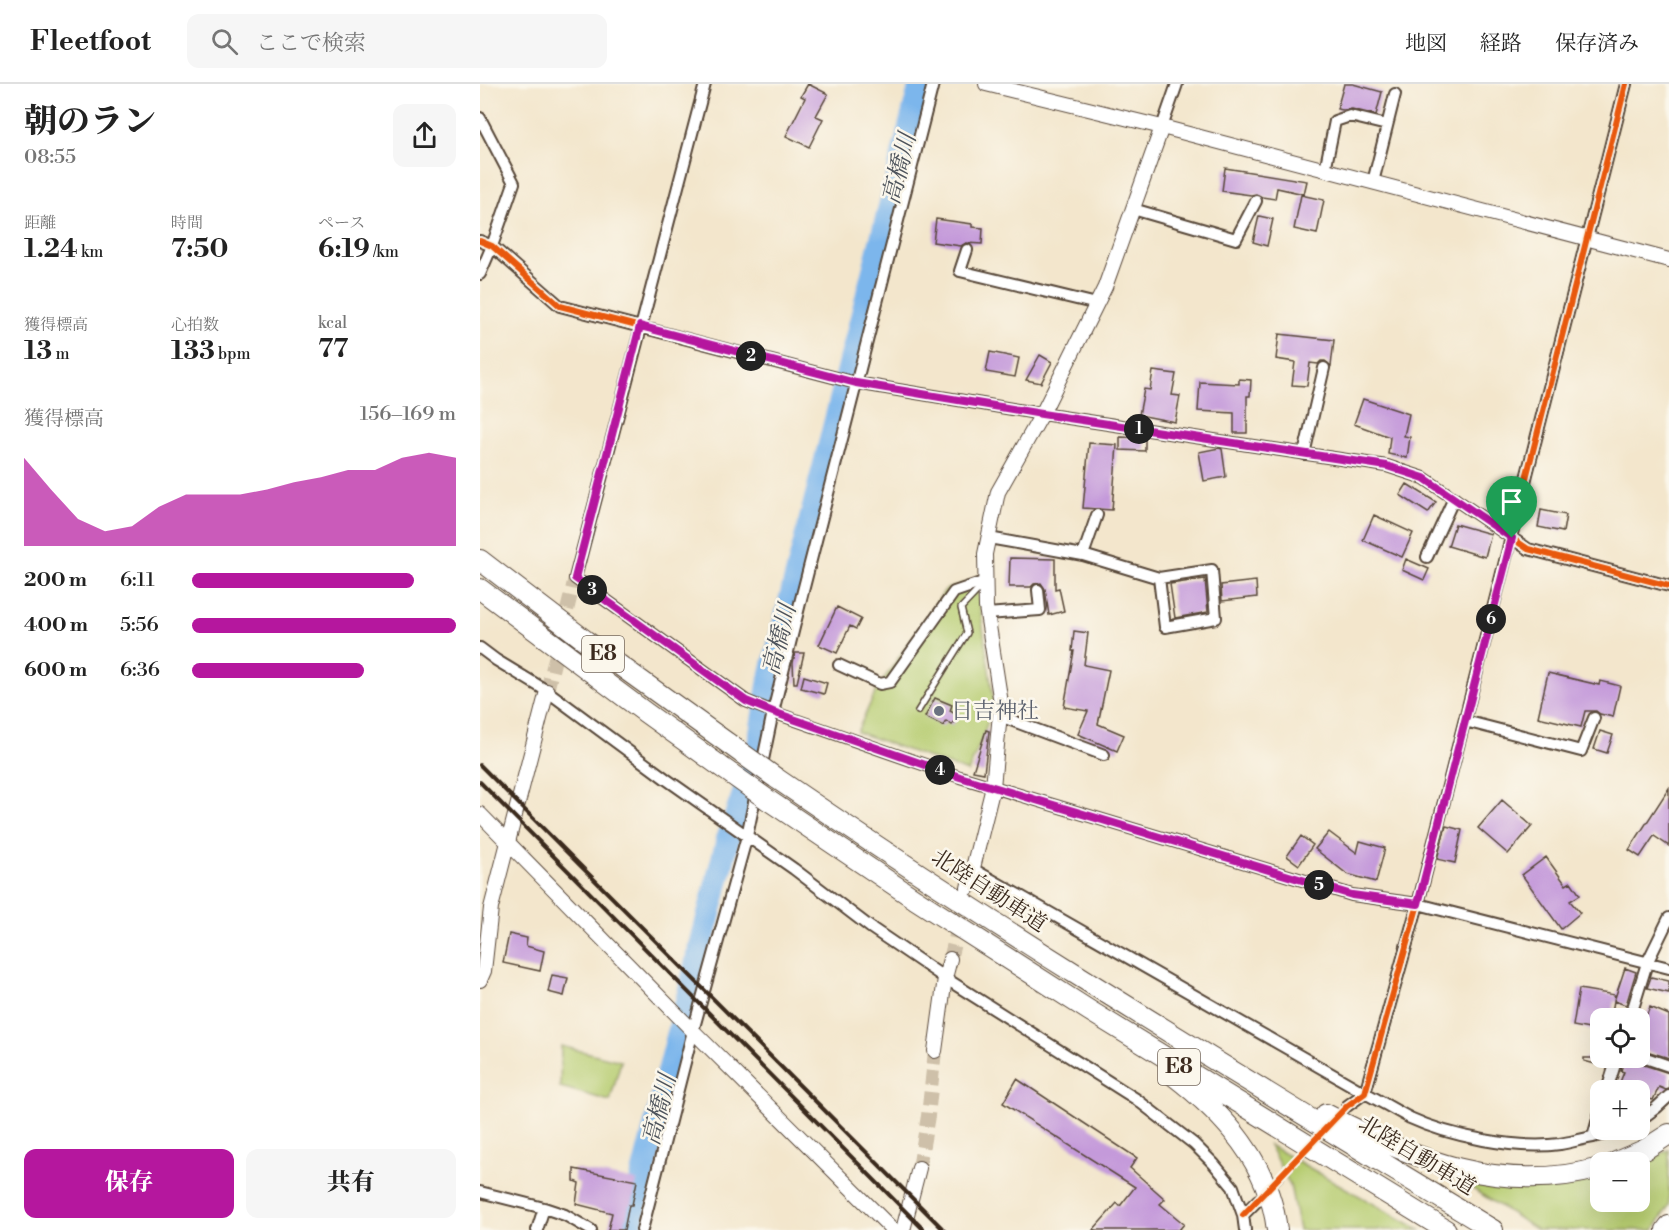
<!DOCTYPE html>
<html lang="ja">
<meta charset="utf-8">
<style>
body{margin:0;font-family:"Libre Bodoni","Noto Serif JP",serif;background:#f6f6f6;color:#222;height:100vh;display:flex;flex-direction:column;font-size:22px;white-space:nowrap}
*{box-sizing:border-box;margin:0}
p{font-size:20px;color:#767676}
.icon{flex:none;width:33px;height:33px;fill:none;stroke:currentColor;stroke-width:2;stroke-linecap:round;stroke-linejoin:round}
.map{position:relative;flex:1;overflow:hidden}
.details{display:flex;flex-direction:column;background:#fff;width:480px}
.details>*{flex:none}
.fabs{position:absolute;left:1110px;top:924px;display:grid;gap:12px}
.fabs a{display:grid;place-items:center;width:60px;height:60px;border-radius:12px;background:#fff;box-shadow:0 6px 24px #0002;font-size:30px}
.pin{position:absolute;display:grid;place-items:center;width:51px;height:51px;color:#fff;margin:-62px -26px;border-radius:50% 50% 50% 0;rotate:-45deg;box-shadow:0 0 6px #0007}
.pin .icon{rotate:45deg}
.km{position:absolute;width:30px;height:30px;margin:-15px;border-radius:50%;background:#222;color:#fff;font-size:16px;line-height:30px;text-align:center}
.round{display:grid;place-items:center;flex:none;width:63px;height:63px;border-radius:12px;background:#f6f6f6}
.head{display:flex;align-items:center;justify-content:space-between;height:102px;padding:0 24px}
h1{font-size:33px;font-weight:800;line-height:45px}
.metrics{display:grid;grid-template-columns:repeat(3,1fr);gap:9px;height:102px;padding:6px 24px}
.metrics div{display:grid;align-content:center}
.metrics b{font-size:26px;font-weight:800}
.metrics small{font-size:16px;font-weight:400}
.metrics p{font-size:16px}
.chart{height:168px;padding:12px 24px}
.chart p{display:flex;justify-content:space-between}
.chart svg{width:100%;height:108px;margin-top:6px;fill:#b5179e;opacity:.7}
.cta{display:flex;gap:12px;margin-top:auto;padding:12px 24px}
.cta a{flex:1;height:69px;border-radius:12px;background:#b5179e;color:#fff;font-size:24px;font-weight:800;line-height:69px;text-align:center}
.cta a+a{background:#f6f6f6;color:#222}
ul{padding:0 24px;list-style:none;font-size:20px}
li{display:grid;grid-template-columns:96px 72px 1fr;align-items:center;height:45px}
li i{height:15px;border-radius:8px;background:#b5179e}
header{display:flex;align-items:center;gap:36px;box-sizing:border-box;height:84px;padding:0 30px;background:#fff;border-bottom:2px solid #e0e0e0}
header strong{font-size:28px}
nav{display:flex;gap:33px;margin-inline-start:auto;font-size:21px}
.search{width:420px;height:54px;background:#f6f6f6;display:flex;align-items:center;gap:15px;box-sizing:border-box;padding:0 21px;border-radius:12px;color:#767676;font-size:22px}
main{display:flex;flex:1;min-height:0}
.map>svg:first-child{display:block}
</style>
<header>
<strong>Fleetfoot</strong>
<div class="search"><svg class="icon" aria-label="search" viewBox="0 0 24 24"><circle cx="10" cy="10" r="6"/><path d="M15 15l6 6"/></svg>ここで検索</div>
<nav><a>地図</a><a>経路</a><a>保存済み</a></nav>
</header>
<main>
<section class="details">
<div class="head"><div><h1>朝のラン</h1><p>08:55</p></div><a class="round"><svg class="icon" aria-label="share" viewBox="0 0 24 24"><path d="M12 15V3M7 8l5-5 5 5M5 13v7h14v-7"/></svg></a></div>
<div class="metrics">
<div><p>距離</p><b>1.24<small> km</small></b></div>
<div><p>時間</p><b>7:50</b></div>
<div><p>ペース</p><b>6:19<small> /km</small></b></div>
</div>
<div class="metrics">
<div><p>獲得標高</p><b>13<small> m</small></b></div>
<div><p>心拍数</p><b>133<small> bpm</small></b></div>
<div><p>kcal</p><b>77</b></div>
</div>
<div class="chart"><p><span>獲得標高</span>156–169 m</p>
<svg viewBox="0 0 160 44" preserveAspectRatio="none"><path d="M0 44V8L10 21L20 33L30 38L40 36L50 28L60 23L70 23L80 23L90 21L100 18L110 16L120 13L130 13L140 8L150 6L160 8V44z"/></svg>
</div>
<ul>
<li><b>200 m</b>6:11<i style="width:84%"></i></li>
<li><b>400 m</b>5:56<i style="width:100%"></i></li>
<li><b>600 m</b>6:36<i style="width:65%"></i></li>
</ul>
<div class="cta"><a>保存</a><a>共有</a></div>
</section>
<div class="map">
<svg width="1189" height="1146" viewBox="0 0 1189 1146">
<rect width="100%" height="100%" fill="#fbf7ec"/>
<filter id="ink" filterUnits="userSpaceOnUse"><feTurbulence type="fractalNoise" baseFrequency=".0167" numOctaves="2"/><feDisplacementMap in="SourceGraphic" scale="12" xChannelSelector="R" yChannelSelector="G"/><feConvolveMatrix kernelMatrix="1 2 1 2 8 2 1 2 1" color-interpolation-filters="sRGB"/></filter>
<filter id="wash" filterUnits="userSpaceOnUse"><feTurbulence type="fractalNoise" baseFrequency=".008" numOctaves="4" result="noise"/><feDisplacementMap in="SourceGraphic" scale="24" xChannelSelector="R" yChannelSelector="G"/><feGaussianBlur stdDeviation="1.35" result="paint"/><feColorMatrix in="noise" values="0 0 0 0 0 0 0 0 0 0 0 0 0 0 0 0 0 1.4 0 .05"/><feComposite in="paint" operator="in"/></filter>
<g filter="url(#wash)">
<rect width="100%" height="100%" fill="#f3e6cc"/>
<path fill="#b6cc70" stroke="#787b47" stroke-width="1.5" d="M 496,495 L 514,620 L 501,657 L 488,688 L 377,648 L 397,605 L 465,506 Z
M 81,962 L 141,977 L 130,1017 L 80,1003 Z
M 789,1061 L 940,1146 L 819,1146 L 810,1101 Z
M 1189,1065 L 1189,1121 L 1174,1146 L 1057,1146 L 976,1094 L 1028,1105 L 1083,1104 L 1120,1093 L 1120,1118 L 1160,1118 L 1160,1080 L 1173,1075 Z"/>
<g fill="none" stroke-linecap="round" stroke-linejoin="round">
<path stroke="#7bb6ec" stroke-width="24" d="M 149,1146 L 248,755 L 277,673 L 289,601 L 441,0"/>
</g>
<g id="blocks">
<path fill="#c49ada" d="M 328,0 L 348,10 L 336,32 L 343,35 L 329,63 L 306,52 L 325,14 L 321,12 Z
M 864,0 L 873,0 L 902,8 L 896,31 L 872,25 L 863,26 L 857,25 Z
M 745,84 L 827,97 L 824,110 L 797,104 L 795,115 L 782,113 L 776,110 L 771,111 L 742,107 Z
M 821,111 L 844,116 L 837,150 L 814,145 Z
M 779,132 L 793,135 L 787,162 L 773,158 Z
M 456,135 L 492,140 L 492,143 L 503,144 L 502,160 L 486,159 L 481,162 L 453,158 Z
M 799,250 L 854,256 L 851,282 L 845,277 L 841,277 L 838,280 L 830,279 L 827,302 L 812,301 L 815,278 L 796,275 Z
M 510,268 L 539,274 L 535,293 L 506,288 Z
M 560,271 L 572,278 L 561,299 L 546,296 Z
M 673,287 L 696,290 L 692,311 L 700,312 L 695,338 L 659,331 L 664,305 L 670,306 Z
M 759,295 L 771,296 L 770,312 L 767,312 L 767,349 L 754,349 L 754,329 L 718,327 L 720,298 L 759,300 Z
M 883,315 L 929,330 L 924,352 L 930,353 L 927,374 L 908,370 L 910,353 L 874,340 Z
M 640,353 L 665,354 L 665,367 L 640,366 Z
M 609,359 L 637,361 L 632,426 L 603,424 Z
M 739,364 L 742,365 L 746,393 L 724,397 L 719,368 Z
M 927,400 L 956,418 L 948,429 L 920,411 Z
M 1061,426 L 1086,431 L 1083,448 L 1058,443 Z
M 894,431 L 933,449 L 922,473 L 883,456 Z
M 975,440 L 1011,450 L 1005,473 L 968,462 Z
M 530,474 L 575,475 L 575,505 L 579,504 L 584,527 L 569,531 L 565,505 L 561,499 L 554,500 L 551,503 L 529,503 Z
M 926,475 L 949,485 L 944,496 L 922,486 Z
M 725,495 L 728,528 L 695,534 L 690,500 Z
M 776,497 L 777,513 L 742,517 L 741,501 Z
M 357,523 L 381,535 L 376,545 L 370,542 L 357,569 L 339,561 Z
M 594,547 L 608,549 L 604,581 L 629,586 L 618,640 L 644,651 L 637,667 L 598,650 L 608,627 L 584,623 L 594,567 L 592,567 Z
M 315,569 L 324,569 L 317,599 L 314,599 L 313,579 Z
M 1068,589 L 1119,601 L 1120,597 L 1140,602 L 1133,633 L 1120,630 L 1116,627 L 1105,627 L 1101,643 L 1058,633 Z
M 324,592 L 347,599 L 344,610 L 321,604 Z
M 455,614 L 472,621 L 470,627 L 479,632 L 472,641 L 466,637 L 463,642 L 445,633 Z
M 506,646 L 509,647 L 504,689 L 493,687 Z
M 1120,647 L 1133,651 L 1127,669 L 1114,665 Z
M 1189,704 L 1189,762 L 1174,752 L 1160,773 L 1149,766 Z
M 1022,716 L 1052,742 L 1028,770 L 998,744 Z
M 966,742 L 982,746 L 975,779 L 957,775 Z
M 849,748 L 877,769 L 880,757 L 905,764 L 896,798 L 867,790 L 835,765 Z
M 821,752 L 833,761 L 819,781 L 807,772 Z
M 1066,773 L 1086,801 L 1091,798 L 1100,811 L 1090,817 L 1100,829 L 1081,845 L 1042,791 Z
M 29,850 L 47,854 L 46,862 L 64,867 L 60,887 L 23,879 Z
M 1145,884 L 1156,888 L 1146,921 L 1134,917 Z
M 72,891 L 88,894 L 84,912 L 68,908 Z
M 1171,893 L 1189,897 L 1189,909 L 1167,904 Z
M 1099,905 L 1135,911 L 1131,934 L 1120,934 L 1120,947 L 1093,942 Z
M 1170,923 L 1189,931 L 1189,974 L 1160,965 L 1160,947 Z
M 1104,974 L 1129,974 L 1126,983 L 1104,977 Z
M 1144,974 L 1153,974 L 1158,979 L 1189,989 L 1189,1005 L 1186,1006 L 1179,1003 L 1173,1016 L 1160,1013 L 1160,1006 L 1137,1006 L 1144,988 L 1141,987 Z
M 537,995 L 657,1074 L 650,1084 L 685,1115 L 680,1120 L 704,1140 L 699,1146 L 613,1146 L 637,1119 L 640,1122 L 655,1103 L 523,1019 Z
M 94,1085 L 157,1097 L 152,1121 L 149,1121 L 144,1146 L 128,1146 L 132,1129 L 96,1120 L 99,1099 L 94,1097 Z"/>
</g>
</g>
<g filter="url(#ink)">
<use href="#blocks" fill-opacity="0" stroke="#574638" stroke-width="1.5"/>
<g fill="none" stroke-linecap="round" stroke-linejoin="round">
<path stroke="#cec0a9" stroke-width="10" stroke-dasharray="10 5" stroke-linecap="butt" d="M 785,1109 L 867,1022"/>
<path stroke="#cec0a9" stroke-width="14" stroke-dasharray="14 7" stroke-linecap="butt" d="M 67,607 L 95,494
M 470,875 L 486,812
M 439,1084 L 448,1032 L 455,967"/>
<defs>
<path id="service" d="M 438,627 L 487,549 L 481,524 L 503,501"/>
<path id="minor" d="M 225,0 L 95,494 L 266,617 L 301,631 L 480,693 L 872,811 L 938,820 L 1189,884
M 0,34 L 34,99 L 12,162 L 0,190
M 682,43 L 697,0
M 845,86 L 855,37 L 870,32 L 907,41
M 893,98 L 915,10
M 653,125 L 756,155 L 776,117
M 0,157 L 12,162 L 80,222 L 376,299 L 562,330 L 907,382 L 944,394 L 1048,465 L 1189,502
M 487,166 L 480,187 L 617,220
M 824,370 L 844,284
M 509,454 L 603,471 L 617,431
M 603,471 L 679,494 L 732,486 L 736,534 L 685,543 L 679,494
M 947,473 L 974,414
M 507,530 L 560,526 L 558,506
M 0,564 L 16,576 L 67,607 L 186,695 L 314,785 L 390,843 L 465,894 L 656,1015 L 714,1060 L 734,1080 L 753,1103 L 763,1131 L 765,1146
M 359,581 L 400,600 L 410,598 L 474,508 L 506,497
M 520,632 L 624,671
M 985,637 L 1101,667 L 1114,634
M 493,785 L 885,1009 C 900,1017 915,1026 930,1034 C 969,1052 1037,1066 1080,1060 C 1091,1058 1102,1055 1113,1053 L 1120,1028
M 1150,934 L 1167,879 L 1189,834
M 1160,972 L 1189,982
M 1127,1006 L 1137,974
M 867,1022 L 885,1009 L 938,820 L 1146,0
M 1160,1036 L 1176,1024 L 1189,1012
M 1113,1053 L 1139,1046
M 0,1108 L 64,1124 L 57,1146
M 64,1124 L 85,1131 L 111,1146
M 763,1131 L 778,1116
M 162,1146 L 213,947 L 267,752 L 293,628 L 322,511 L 453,0"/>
<path id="tertiary" d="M 506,0 L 682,43 L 1189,176
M 0,730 L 213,947 L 413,1146
M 488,804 L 513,703 L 521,619 L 506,523 L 505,470 L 518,408 L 562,330 L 625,203 L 682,43
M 0,896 L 4,887 L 11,824 L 67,607
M 455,967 L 465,894 L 470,875
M 423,1146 L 439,1084"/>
<path id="motorway" d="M 0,476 L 106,557 L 249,660
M 0,505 L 166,629 L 240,682
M 296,694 C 529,854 772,999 1013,1146
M 288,716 L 435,815 L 610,927 L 966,1146
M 693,991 C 745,1031 789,1079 797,1146
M 846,1030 C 933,1076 1022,1111 1120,1084
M 1136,1078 L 1164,1066 L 1189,1050
M 1186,1146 L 1189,1142"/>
</defs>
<use href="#service" stroke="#574638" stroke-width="8"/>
<use href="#minor" stroke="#574638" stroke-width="14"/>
<use href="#tertiary" stroke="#574638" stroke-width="16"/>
<use href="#motorway" stroke="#574638" stroke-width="22"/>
<use href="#service" stroke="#fff" stroke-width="5"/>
<use href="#minor" stroke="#fff" stroke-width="10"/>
<use href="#tertiary" stroke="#fff" stroke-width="14"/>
<use href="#motorway" stroke="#fff" stroke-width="20"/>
<path stroke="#3b2a1e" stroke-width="4" d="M 0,681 L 464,1146
M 0,698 L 444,1146"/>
<defs>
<path id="motorway-bridge" d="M 249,660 L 296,694
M 240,682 L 288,716"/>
</defs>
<use href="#motorway-bridge" stroke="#574638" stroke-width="22" stroke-linecap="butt"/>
<use href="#motorway-bridge" stroke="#fff" stroke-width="20"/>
<defs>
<path id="cycleway" d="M 0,157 L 12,162 L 80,222 L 376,299 L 562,330 L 907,382 L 944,394 L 1048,465 L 1189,502
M 763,1131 L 867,1022 L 885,1009 L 938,820 L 1146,0"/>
</defs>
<use href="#cycleway" stroke="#fbf7ec" stroke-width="10"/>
<use href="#cycleway" stroke="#e8590c" stroke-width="6"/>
</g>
</g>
<g fill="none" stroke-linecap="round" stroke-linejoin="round" filter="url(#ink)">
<defs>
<path id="route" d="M 160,242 L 376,299 L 562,330 L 907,382 L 944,394 L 1032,454 L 938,820 L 872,811 L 480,693 L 293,628 L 266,617 L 95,494 Z"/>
</defs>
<use href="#route" stroke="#fff" stroke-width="12"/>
<use href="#route" stroke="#b5179e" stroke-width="8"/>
</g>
<circle fill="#6b7280" stroke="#fbf7ec" stroke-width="2" cx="459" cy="627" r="6"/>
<g text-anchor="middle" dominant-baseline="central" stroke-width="5" stroke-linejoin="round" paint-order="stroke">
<g fill="#fbf7ec" stroke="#75685c" stroke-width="1.5">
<rect x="102" y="552" width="42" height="36" rx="4.5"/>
<rect x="678" y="965" width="42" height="36" rx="4.5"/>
</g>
<g font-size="21" font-weight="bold" fill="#3b2a1e">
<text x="123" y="570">E8</text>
<text x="699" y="983">E8</text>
</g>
<g font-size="22" fill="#5b616d" stroke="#fbf7ec" text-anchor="start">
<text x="471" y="627">日吉神社</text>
</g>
<g font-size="22" fill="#3b2a1e" stroke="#fbf7ec">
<text transform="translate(509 807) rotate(33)">北陸自動車道</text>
<text transform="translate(937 1072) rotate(31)">北陸自動車道</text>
</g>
<g font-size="24" font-style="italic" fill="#4e545c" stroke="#fbf7ec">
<text transform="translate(420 85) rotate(-76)">高橋川</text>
<text transform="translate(300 556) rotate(-76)">高橋川</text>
<text transform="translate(180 1026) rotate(-76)">高橋川</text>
</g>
</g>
</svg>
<div class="fabs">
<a><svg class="icon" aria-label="locate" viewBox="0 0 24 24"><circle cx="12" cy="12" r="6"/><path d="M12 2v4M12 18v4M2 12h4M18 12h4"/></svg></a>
<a>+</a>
<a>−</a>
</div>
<div class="pin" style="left:1032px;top:454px;background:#1e9e55"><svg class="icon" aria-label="arrive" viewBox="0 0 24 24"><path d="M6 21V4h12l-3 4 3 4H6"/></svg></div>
<b class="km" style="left:659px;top:345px">1</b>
<b class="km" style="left:271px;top:272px">2</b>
<b class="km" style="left:112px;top:506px">3</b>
<b class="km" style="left:460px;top:686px">4</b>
<b class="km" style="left:839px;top:801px">5</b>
<b class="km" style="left:1011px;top:535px">6</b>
</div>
</main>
